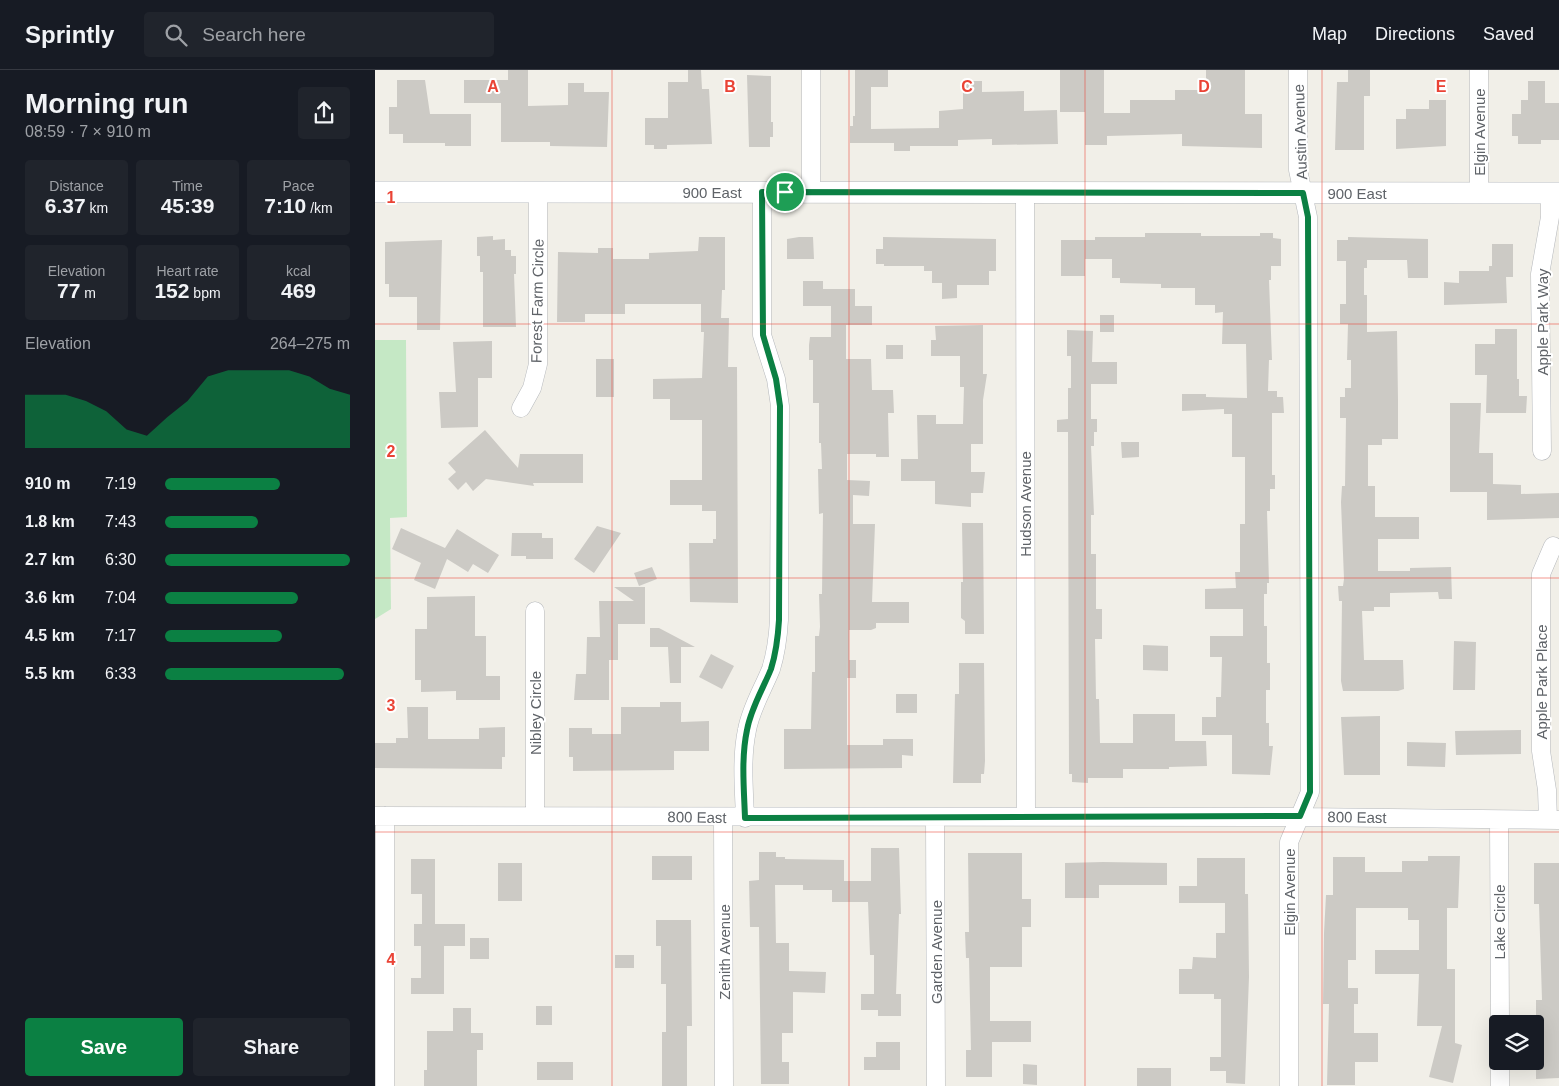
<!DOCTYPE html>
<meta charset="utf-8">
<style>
body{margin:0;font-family:Arial,sans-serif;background:#20242c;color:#f1f3f6;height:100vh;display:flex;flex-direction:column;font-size:19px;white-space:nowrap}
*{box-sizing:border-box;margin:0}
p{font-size:16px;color:#9ea1a6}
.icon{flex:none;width:28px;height:28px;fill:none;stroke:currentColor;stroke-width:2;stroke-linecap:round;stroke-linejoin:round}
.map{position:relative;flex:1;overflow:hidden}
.details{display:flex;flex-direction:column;background:#171b24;width:375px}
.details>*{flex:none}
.controls{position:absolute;left:1114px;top:945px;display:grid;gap:10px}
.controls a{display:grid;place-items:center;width:55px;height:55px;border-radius:5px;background:#171b24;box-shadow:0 5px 20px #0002;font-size:25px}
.pin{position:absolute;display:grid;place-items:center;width:42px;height:42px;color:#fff;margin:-21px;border:2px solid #fff;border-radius:50%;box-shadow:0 1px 5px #0007}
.round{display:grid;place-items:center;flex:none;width:52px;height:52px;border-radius:5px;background:#20242c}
.overview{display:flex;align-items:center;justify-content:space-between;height:85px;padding:0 25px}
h1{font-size:28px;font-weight:700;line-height:38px}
.metrics{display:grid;grid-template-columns:repeat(3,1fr);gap:8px;height:85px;padding:5px 25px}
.metrics div{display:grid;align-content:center;border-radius:5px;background:#20242c;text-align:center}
.metrics b{font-size:21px;font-weight:700}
.metrics small{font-size:14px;font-weight:400}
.metrics p{font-size:14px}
.chart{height:140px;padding:10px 25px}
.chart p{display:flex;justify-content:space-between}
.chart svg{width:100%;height:90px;margin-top:5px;fill:#0b8043;opacity:.7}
.primary-button{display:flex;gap:10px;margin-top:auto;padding:10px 25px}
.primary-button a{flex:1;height:58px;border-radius:5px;background:#0b8043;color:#fff;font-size:20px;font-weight:700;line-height:58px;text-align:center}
.primary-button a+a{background:#20242c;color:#f1f3f6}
ul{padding:0 25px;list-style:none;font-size:16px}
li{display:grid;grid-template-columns:80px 60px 1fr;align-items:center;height:38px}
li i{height:12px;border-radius:6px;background:#0b8043}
header{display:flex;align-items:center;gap:30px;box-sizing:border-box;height:70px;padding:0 25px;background:#171b24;border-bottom:1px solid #363941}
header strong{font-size:24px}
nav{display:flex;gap:28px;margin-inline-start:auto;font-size:18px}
.search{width:350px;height:45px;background:#20242c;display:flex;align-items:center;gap:12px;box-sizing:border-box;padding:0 18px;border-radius:5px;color:#9ea1a6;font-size:19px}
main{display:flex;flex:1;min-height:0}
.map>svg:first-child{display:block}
</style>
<header>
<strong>Sprintly</strong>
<div class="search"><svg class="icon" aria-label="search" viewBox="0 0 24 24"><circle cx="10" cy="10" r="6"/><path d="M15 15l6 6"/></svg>Search here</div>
<nav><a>Map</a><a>Directions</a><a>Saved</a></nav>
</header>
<main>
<section class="details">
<div class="overview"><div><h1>Morning run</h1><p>08:59 · 7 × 910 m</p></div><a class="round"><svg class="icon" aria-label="share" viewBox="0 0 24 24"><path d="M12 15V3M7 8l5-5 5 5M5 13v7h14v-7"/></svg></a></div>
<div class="metrics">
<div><p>Distance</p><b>6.37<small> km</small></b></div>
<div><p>Time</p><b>45:39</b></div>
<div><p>Pace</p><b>7:10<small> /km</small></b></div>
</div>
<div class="metrics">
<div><p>Elevation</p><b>77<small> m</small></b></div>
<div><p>Heart rate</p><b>152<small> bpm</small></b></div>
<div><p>kcal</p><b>469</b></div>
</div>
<div class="chart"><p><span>Elevation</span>264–275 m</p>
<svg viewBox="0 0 160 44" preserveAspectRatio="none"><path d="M0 44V18L10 18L20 18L30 21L40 26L50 35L60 38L70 29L80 21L90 9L100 6L110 6L120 6L130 6L140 9L150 15L160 18V44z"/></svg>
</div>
<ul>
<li><b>910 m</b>7:19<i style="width:62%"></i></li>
<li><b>1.8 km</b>7:43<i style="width:50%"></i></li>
<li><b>2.7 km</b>6:30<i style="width:100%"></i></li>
<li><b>3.6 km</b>7:04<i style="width:72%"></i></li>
<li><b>4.5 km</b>7:17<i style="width:63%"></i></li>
<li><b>5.5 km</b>6:33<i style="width:97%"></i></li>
</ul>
<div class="primary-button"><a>Save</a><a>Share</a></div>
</section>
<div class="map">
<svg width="1184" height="1016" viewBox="0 0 1184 1016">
<rect width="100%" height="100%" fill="#f1efe8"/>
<path fill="#c5e8c5" d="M 0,270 L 31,270 L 32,447 L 15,448 L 16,539 L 0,549 Z"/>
<path fill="#cccac5" d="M 133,0 L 153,0 L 153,36 L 193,35 L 193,13 L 209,13 L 209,22 L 234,22 L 232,77 L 175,76 L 175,72 L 126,72 L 126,33 L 89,33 L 89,10 L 133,10 Z
M 313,0 L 326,0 L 327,19 L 334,19 L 337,74 L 292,75 L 292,79 L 279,79 L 279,75 L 270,75 L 270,48 L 293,48 L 293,12 L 313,12 Z
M 480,0 L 513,0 L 513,17 L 496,17 L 496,59 L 564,58 L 564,41 L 588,39 L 588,11 L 607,11 L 607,22 L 649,21 L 649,41 L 682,40 L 683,74 L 617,75 L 617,69 L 583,70 L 583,76 L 535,76 L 535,81 L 519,81 L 519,73 L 475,73 L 475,56 L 478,56 L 478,46 L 480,46 Z
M 685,0 L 729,0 L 729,43 L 755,43 L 755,30 L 800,30 L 800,20 L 831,20 L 831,0 L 870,0 L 870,44 L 887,44 L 887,78 L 807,76 L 807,64 L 732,66 L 732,75 L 710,75 L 710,42 L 685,42 Z
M 973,0 L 995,0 L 995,26 L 989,26 L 989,80 L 960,80 L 962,12 L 973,12 Z
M 372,5 L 396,6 L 396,52 L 398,52 L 398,67 L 395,67 L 395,77 L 374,77 Z
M 22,10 L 50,10 L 55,44 L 96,44 L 96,76 L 70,76 L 70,73 L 28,73 L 28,64 L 14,64 L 14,37 L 22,37 Z
M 1153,11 L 1170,11 L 1170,33 L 1184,33 L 1184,70 L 1166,70 L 1166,74 L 1143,74 L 1143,66 L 1137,66 L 1137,44 L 1146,44 L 1146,30 L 1153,30 Z
M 1054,30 L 1071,30 L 1071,76 L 1021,79 L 1021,49 L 1031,49 L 1031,39 L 1054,39 Z
M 770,163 L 826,163 L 826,166 L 885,166 L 885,163 L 898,163 L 898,168 L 906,169 L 906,196 L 896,196 L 896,210 L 894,210 L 897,290 L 894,290 L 893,321 L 902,321 L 902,327 L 908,327 L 909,343 L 897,343 L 897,405 L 900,405 L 900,419 L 895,419 L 895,441 L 892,441 L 894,513 L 892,513 L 892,524 L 889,524 L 889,556 L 892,556 L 892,593 L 895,593 L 895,620 L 891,620 L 891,653 L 894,653 L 894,676 L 898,676 L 895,705 L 857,704 L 857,665 L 827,665 L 827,647 L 841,647 L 841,627 L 846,627 L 847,587 L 835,587 L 835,566 L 868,566 L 868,539 L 830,539 L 830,519 L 861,518 L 860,502 L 865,502 L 865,454 L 870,454 L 870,387 L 857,387 L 857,344 L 849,344 L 849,339 L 807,341 L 807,324 L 831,324 L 831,327 L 872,328 L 871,274 L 847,274 L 848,242 L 840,243 L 840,235 L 820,235 L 820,218 L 786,218 L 786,214 L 745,213 L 745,208 L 737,208 L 737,189 L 710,189 L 710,206 L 686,206 L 686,170 L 720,170 L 720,167 L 770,167 Z
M 118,166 L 118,170 L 130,169 L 130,180 L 136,180 L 136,186 L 141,186 L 141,204 L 139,204 L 141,257 L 108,257 L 108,202 L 105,202 L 105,186 L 102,186 L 102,167 Z
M 324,167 L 350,167 L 350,220 L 347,220 L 346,248 L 354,248 L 353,297 L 362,297 L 363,533 L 315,532 L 314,473 L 338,473 L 338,469 L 341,469 L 341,441 L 327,441 L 327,435 L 295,435 L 295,410 L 327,410 L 327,350 L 295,350 L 295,329 L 278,329 L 278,309 L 327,308 L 329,262 L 326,262 L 326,234 L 250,234 L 250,244 L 210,244 L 210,252 L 182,252 L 183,182 L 223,183 L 223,178 L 238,178 L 238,189 L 274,189 L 274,183 L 323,181 Z
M 424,167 L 438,167 L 439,189 L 412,189 L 412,169 Z
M 508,167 L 621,169 L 621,201 L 614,201 L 614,215 L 582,215 L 582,228 L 567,229 L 567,213 L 557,213 L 557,201 L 549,201 L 549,196 L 509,196 L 509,194 L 501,194 L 501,179 L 508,179 Z
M 973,167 L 1053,169 L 1053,208 L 1033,208 L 1032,190 L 992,190 L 992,198 L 989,198 L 989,225 L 992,225 L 992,262 L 1022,261 L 1023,330 L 1023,369 L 1007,369 L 1007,375 L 993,375 L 993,416 L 1000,416 L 1000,447 L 1044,447 L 1044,469 L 1003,469 L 1003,501 L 1035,501 L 1035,498 L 1076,497 L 1077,529 L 1064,529 L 1063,522 L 1015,523 L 1015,537 L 999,537 L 999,541 L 987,541 L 989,590 L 1028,590 L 1029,619 L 1023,621 L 968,621 L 966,611 L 967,531 L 964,531 L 963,516 L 968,516 L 969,509 L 966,432 L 967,416 L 970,416 L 971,348 L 965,348 L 965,327 L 970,327 L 970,318 L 976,318 L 976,290 L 972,290 L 973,254 L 965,254 L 965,234 L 971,234 L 971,191 L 962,191 L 962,170 L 973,170 Z
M 67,170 L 65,260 L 42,260 L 42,227 L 14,227 L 14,214 L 10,214 L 10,172 Z
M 1117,174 L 1138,174 L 1138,207 L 1131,207 L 1132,233 L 1069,235 L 1069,212 L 1084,213 L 1084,201 L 1114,201 L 1114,196 L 1117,196 Z
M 428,211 L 448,211 L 448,219 L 480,219 L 480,236 L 497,236 L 497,255 L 471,255 L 471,289 L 496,289 L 497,320 L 518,320 L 519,343 L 513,343 L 514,387 L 501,387 L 501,384 L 472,384 L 472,410 L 495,411 L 494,426 L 478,425 L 478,454 L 500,454 L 497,532 L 534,532 L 534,553 L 501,553 L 501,558 L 496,560 L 474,560 L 474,590 L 481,590 L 481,608 L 472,608 L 472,675 L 508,675 L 508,669 L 538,669 L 538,686 L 527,685 L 527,698 L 409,699 L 409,659 L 436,659 L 437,602 L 440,602 L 440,566 L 444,566 L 445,557 L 444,524 L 447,524 L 448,443 L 444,444 L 443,399 L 447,399 L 446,373 L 444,373 L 444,333 L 438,333 L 438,290 L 434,290 L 434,275 L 435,267 L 456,267 L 456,236 L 428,236 Z
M 725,245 L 739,245 L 739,262 L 725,262 Z
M 608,255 L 608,304 L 612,304 L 608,330 L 608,374 L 596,374 L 596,402 L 610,402 L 608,423 L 596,423 L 596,437 L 560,434 L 560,411 L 526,411 L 526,389 L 543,389 L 542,345 L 561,345 L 561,354 L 588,354 L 589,317 L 585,317 L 585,286 L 556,286 L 556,270 L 561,270 L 560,256 Z
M 1120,259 L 1142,259 L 1142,309 L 1144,309 L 1144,326 L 1152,326 L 1151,343 L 1111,343 L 1112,305 L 1100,305 L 1100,274 L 1120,274 Z
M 692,260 L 718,261 L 717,292 L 742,292 L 742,314 L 716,314 L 716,349 L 722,349 L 722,362 L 719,362 L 719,376 L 716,376 L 719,445 L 716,445 L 716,484 L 721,484 L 721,539 L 727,539 L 727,569 L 720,569 L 721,629 L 724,629 L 725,673 L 758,673 L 758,644 L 800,644 L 800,671 L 831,671 L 832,696 L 794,697 L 794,699 L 748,699 L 748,708 L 713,708 L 713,713 L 697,712 L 697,704 L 694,704 L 693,365 L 693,362 L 682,362 L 682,350 L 693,349 L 693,318 L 696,318 L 696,286 L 692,286 Z
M 117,271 L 117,308 L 103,308 L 103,357 L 66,358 L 64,322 L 81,322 L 78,272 Z
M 511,275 L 528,275 L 528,289 L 511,289 Z
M 221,289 L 239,289 L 239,327 L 221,327 Z
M 1075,333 L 1106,333 L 1104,383 L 1118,383 L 1118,414 L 1146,415 L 1146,424 L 1184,423 L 1184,448 L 1112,450 L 1112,422 L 1075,422 Z
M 110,360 L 143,398 L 145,384 L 208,384 L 208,413 L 158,413 L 159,416 L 111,409 L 98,421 L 91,412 L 83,420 L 73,409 L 81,402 L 73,393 Z
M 746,372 L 764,372 L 764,387 L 747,388 Z
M 587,453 L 608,453 L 609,564 L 590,564 L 590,551 L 586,548 L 586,512 L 588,512 Z
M 222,456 L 246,463 L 219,503 L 199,489 Z
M 26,458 L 70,478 L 82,459 L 124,485 L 113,503 L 98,494 L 93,502 L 72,489 L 60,519 L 39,510 L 46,493 L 17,479 Z
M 137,463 L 167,463 L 167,468 L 178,468 L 178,489 L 151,489 L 151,486 L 136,486 Z
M 277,497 L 282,509 L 264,516 L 259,503 Z
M 239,517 L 270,517 L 270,554 L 243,554 L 243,590 L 234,590 L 234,630 L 199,630 L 201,604 L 211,604 L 212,567 L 225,567 L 224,531 L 259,531 Z
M 100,526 L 100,566 L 111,566 L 111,606 L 125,606 L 125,630 L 81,630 L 81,621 L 46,622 L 46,610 L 40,610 L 40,559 L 52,559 L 52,527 Z
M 275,558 L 284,558 L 320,577 L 306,577 L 306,613 L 295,613 L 293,577 L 275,577 Z
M 1079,571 L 1101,572 L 1100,620 L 1078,620 Z
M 768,575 L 793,576 L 793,601 L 768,600 Z
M 336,584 L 359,596 L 347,619 L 324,607 Z
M 584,593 L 609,593 L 610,691 L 609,704 L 606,704 L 606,713 L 578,713 L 580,624 L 584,624 Z
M 521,624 L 542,624 L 542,643 L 521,643 Z
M 285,632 L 306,632 L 306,652 L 334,651 L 334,681 L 299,681 L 299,700 L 198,701 L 198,687 L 194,687 L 194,658 L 217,658 L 217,664 L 246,664 L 246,637 L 285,637 Z
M 32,637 L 53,637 L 53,669 L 104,669 L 104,658 L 130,657 L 130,687 L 127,687 L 127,699 L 0,698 L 0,673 L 21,673 L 21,668 L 33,668 Z
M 1005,646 L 1005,705 L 969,705 L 966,647 Z
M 1146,660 L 1146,684 L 1081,685 L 1080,661 Z
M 1032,672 L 1071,673 L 1070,697 L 1032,696 Z
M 496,778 L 524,778 L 526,844 L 524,844 L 521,924 L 526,924 L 526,946 L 503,946 L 503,940 L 486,940 L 486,924 L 499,924 L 499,885 L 495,885 L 493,832 L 457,832 L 457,820 L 428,820 L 428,815 L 400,815 L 401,873 L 414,873 L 414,901 L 451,902 L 450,923 L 418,922 L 418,963 L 407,963 L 407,992 L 414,992 L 414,1014 L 386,1014 L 384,857 L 375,857 L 374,811 L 384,810 L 384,782 L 401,782 L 401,787 L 410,787 L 410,789 L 469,790 L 469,811 L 496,811 Z
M 593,783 L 647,783 L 647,829 L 656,829 L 656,857 L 647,857 L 647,897 L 615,897 L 615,951 L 656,951 L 656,972 L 617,972 L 617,1007 L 591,1007 L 591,980 L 596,980 L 594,888 L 591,888 L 590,862 L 594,862 Z
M 277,786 L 317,786 L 317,810 L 277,810 Z
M 1053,786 L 1085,786 L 1083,838 L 1072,838 L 1072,899 L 1080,899 L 1080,973 L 1087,975 L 1078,1013 L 1054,1007 L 1067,956 L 1042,956 L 1044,904 L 1000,904 L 1000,880 L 1044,880 L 1044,850 L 1033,850 L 1033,838 L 981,838 L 981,890 L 973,890 L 973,918 L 983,918 L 983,934 L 979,934 L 979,963 L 1003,963 L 1003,992 L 980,992 L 980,1015 L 952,1015 L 954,934 L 948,934 L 949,863 L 951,825 L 958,825 L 958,787 L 990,787 L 990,802 L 1027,802 L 1027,791 L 1053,791 Z
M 822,788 L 870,788 L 870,824 L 873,824 L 874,907 L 870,1014 L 851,1013 L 851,1001 L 835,1001 L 835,987 L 846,987 L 846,929 L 839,929 L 839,924 L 804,924 L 804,899 L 817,899 L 818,887 L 841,888 L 841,863 L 850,863 L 850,833 L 804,833 L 804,816 L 822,816 Z
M 36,789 L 60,789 L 60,854 L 90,854 L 90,876 L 69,876 L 69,924 L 36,924 L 36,908 L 46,908 L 46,876 L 39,876 L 39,854 L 47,854 L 47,824 L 36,824 Z
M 728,792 L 792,793 L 792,815 L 724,815 L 724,828 L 690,828 L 690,793 Z
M 123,793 L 147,793 L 147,831 L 123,831 Z
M 1159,793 L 1184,793 L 1184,1008 L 1161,1009 L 1161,930 L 1167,930 L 1164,834 L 1159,834 Z
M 281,850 L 316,850 L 317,956 L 312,956 L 312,1016 L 287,1016 L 287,962 L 291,962 L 291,914 L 286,914 L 286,876 L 281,876 Z
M 95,868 L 114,868 L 114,889 L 95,889 Z
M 240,885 L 259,885 L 259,898 L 240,898 Z
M 161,936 L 177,936 L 177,955 L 161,955 Z
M 78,938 L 96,938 L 96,963 L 108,963 L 108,980 L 102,980 L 102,1016 L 49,1016 L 49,1000 L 52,1000 L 52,961 L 78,961 Z
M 501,972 L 525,972 L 525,1000 L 489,1000 L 489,987 L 501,987 Z
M 162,992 L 198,992 L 198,1010 L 162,1010 Z
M 648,994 L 662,995 L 662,1015 L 648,1014 Z
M 762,998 L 796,998 L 796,1016 L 762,1016 Z"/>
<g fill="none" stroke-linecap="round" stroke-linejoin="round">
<defs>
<path id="minor" d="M 436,0 L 436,121
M 1104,0 L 1104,123
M 650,122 L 651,747
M 146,338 L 157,318 L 163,294 L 163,122
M 1167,381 L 1165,204 L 1175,147 L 1175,123
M 160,541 L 160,746
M 0,746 L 925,747 L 1184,750
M 10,746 L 10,1016
M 560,747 L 561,1016
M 348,748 L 349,1016
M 370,748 C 369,719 366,688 372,660 C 376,638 388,619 396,599 C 401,583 403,567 404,550 L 405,336 L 401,309 L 387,265 L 387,122
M 1124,750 L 1125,954
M 1173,750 L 1172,720 L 1166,681 L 1166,504 L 1178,476
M 1125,991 L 1125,1016
M 914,1016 L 914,772 L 935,722 L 933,147 L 923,100 L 923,0"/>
<path id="tertiary" d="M 0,122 L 1184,123"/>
</defs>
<use href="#minor" stroke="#b5b8bc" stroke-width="19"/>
<use href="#tertiary" stroke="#b5b8bc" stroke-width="22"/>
<use href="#minor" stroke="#fff" stroke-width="18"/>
<use href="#tertiary" stroke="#fff" stroke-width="21"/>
</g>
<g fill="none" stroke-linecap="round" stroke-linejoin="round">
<defs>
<path id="route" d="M 387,122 L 928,123 L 933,147 L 935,722 L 925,746 L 370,748 C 369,719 366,688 372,660 C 376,638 388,619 396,599 C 401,583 403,567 404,550 L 405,336 L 401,309 L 388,265 Z"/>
</defs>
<use href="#route" stroke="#fff" stroke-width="10"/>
<use href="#route" stroke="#0b8043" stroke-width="6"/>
</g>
<path fill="none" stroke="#ea4335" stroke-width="1" stroke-opacity="0.55" d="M 237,0 L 237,1016M 474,0 L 474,1016M 710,0 L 710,1016M 947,0 L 947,1016M 0,254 L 1184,254M 0,508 L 1184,508M 0,762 L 1184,762"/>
<g text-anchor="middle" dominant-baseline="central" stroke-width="4" stroke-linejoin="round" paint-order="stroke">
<g font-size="15" fill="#5f6368" stroke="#fff">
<text transform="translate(925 62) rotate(-92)">Austin Avenue</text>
<text transform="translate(1104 62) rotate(-90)">Elgin Avenue</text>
<text x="337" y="122">900 East</text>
<text x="982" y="123">900 East</text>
<text transform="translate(162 231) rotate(-89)">Forest Farm Circle</text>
<text transform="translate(1167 252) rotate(-90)">Apple Park Way</text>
<text transform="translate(650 434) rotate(-90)">Hudson Avenue</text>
<text transform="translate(1166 612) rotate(-90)">Apple Park Place</text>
<text transform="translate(160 643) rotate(-90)">Nibley Circle</text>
<text transform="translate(322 747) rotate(1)">800 East</text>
<text transform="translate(982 747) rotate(1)">800 East</text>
<text transform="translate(914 822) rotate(-90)">Elgin Avenue</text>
<text transform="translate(1124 852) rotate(-90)">Lake Circle</text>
<text transform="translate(349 882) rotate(-90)">Zenith Avenue</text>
<text transform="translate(561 882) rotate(-90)">Garden Avenue</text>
</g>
</g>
<g font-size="16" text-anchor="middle" font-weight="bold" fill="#ea4335" stroke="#fff" stroke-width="4" stroke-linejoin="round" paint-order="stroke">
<text x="118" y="22">A</text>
<text x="355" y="22">B</text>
<text x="592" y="22">C</text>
<text x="829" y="22">D</text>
<text x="1066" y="22">E</text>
<text x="16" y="133">1</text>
<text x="16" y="387">2</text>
<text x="16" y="641">3</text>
<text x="16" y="895">4</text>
</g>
</svg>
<div class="controls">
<a><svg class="icon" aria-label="layers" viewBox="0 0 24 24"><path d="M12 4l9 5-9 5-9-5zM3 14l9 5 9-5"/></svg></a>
</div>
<div class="pin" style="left:410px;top:122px;background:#1e9e55"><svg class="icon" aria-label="arrive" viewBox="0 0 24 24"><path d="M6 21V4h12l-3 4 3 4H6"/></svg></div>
</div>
</main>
